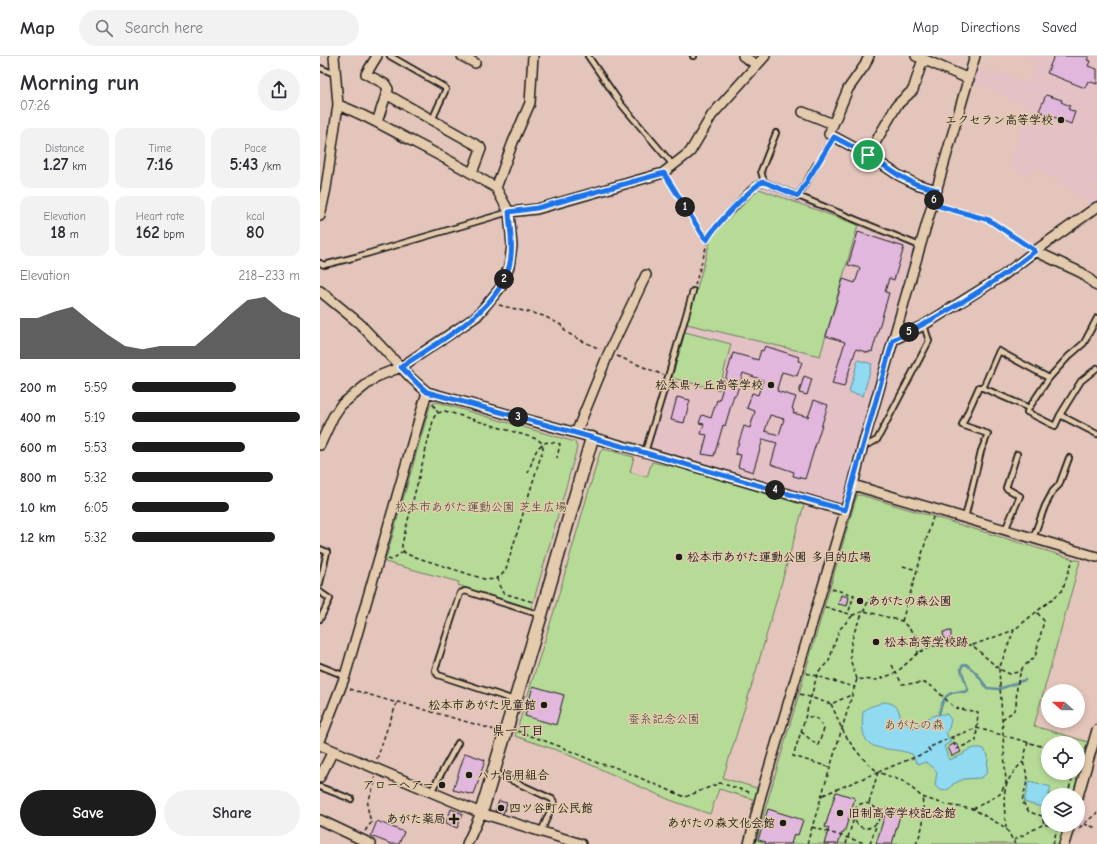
<!DOCTYPE html>
<meta charset="utf-8">
<style>
body{margin:0;font-family:"Comic Neue","Klee One",sans-serif;background:#f2f2f3;color:#2b2b33;height:100vh;display:flex;flex-direction:column;font-size:15px;white-space:nowrap}
*{box-sizing:border-box;margin:0}
p{font-size:13px;color:#7c7c81}
.icon{flex:none;width:22px;height:22px;fill:none;stroke:currentColor;stroke-width:2;stroke-linecap:round;stroke-linejoin:round}
.map{position:relative;flex:1;overflow:hidden}
.panel{display:flex;flex-direction:column;background:#fff;width:320px}
.panel>*{flex:none}
.needle{width:26px;rotate:291deg}
.buttons{position:absolute;left:721px;top:628px;display:grid;gap:8px}
.buttons a{display:grid;place-items:center;width:44px;height:44px;border-radius:50%;background:#fff;box-shadow:0 2px 6px #0003;font-size:20px}
.pin{position:absolute;display:grid;place-items:center;width:34px;height:34px;color:#fff;margin:-17px;border:2px solid #fff;border-radius:50%;box-shadow:0 1px 4px #0007}
.km{position:absolute;width:20px;height:20px;margin:-10px;border-radius:50%;background:#222;color:#fff;font-size:11px;line-height:20px;text-align:center}
.round{display:grid;place-items:center;flex:none;width:42px;height:42px;border-radius:21px;background:#f2f2f3}
.overview{display:flex;align-items:center;justify-content:space-between;height:68px;padding:0 20px}
h1{font-size:22px;font-weight:600;line-height:30px}
.stats{display:grid;grid-template-columns:repeat(3,1fr);gap:6px;height:68px;padding:4px 20px}
.stats div{display:grid;align-content:center;border-radius:10px;background:#f2f2f3;text-align:center}
.stats b{font-size:17px;font-weight:600}
.stats small{font-size:11px;font-weight:400}
.stats p{font-size:11px}
.chart{height:112px;padding:8px 20px}
.chart p{display:flex;justify-content:space-between}
.chart svg{width:100%;height:72px;margin-top:4px;fill:#1c1c1c;opacity:.7}
.button{display:flex;gap:8px;margin-top:auto;padding:8px 20px}
.button a{flex:1;height:46px;border-radius:24px;background:#1c1c1c;color:#fff;font-size:16px;font-weight:600;line-height:46px;text-align:center}
.button a+a{background:#f2f2f3;color:#2b2b33}
ul{padding:0 20px;list-style:none;font-size:13px}
li{display:grid;grid-template-columns:64px 48px 1fr;align-items:center;height:30px}
li i{height:10px;border-radius:5px;background:#1c1c1c}
header{display:flex;align-items:center;gap:24px;box-sizing:border-box;height:56px;padding:0 20px;background:#fff;border-bottom:1px solid #e1e1e2}
header strong{font-size:19px}
nav{display:flex;gap:22px;margin-inline-start:auto;font-size:14px}
.search{width:280px;height:36px;background:#f2f2f3;display:flex;align-items:center;gap:10px;box-sizing:border-box;padding:0 14px;border-radius:22px;color:#7c7c81;font-size:15px}
main{display:flex;flex:1;min-height:0}
.map>svg:first-child{display:block}
</style>
<header>
<strong>Map</strong>
<div class="search"><svg class="icon" aria-label="search" viewBox="0 0 24 24"><circle cx="10" cy="10" r="6"/><path d="M15 15l6 6"/></svg>Search here</div>
<nav><a>Map</a><a>Directions</a><a>Saved</a></nav>
</header>
<main>
<section class="panel">
<div class="overview"><div><h1>Morning run</h1><p>07:26</p></div><a class="round"><svg class="icon" aria-label="share" viewBox="0 0 24 24"><path d="M12 15V3M7 8l5-5 5 5M5 13v7h14v-7"/></svg></a></div>
<div class="stats">
<div><p>Distance</p><b>1.27<small> km</small></b></div>
<div><p>Time</p><b>7:16</b></div>
<div><p>Pace</p><b>5:43<small> /km</small></b></div>
</div>
<div class="stats">
<div><p>Elevation</p><b>18<small> m</small></b></div>
<div><p>Heart rate</p><b>162<small> bpm</small></b></div>
<div><p>kcal</p><b>80</b></div>
</div>
<div class="chart"><p><span>Elevation</span>218–233 m</p>
<svg viewBox="0 0 160 44" preserveAspectRatio="none"><path d="M0 44V19L10 19L20 15L30 12L40 21L50 29L60 36L70 38L80 36L90 36L100 36L110 27L120 17L130 8L140 6L150 15L160 19V44z"/></svg>
</div>
<ul>
<li><b>200 m</b>5:59<i style="width:62%"></i></li>
<li><b>400 m</b>5:19<i style="width:100%"></i></li>
<li><b>600 m</b>5:53<i style="width:67%"></i></li>
<li><b>800 m</b>5:32<i style="width:84%"></i></li>
<li><b>1.0 km</b>6:05<i style="width:58%"></i></li>
<li><b>1.2 km</b>5:32<i style="width:85%"></i></li>
</ul>
<div class="button"><a>Save</a><a>Share</a></div>
</section>
<div class="map">
<svg width="777" height="788" viewBox="0 0 777 788">
<rect width="100%" height="100%" fill="#e4c5bb"/>
<filter id="ink" filterUnits="userSpaceOnUse"><feTurbulence type="fractalNoise" baseFrequency=".025" numOctaves="2"/><feDisplacementMap in="SourceGraphic" scale="8" xChannelSelector="R" yChannelSelector="G"/><feConvolveMatrix kernelMatrix="1 2 1 2 8 2 1 2 1" color-interpolation-filters="sRGB"/></filter>
<g filter="url(#ink)">
<path fill="#e3c1c5" d="M 708,0 L 777,0 L 777,145 L 771,149 L 715,110 L 707,121 L 690,109 L 699,77 L 709,51 L 651,25 L 655,11 L 676,19 L 678,15 L 708,28 L 716,5 L 707,2 Z
M 444,129 L 589,188 L 595,194 L 521,448 L 329,391 L 391,179 L 438,131 Z"/>
<path fill="#b6db97" stroke="#697c5a" fill-rule="evenodd" d="M 439,133 L 538,169 L 500,300 L 367,268 L 392,179 Z
M 365,276 L 411,288 L 399,334 L 352,322 Z
M 116,346 L 255,386 L 257,392 L 211,554 L 138,529 L 139,526 L 65,506 L 110,350 Z
M 284,393 L 314,401 L 310,416 L 327,421 L 332,406 L 360,412 L 484,449 L 436,615 L 403,722 L 440,733 L 436,744 L 399,733 L 390,758 L 350,744 L 242,696 L 195,680 L 234,555 L 280,396 Z
M 537,439 L 541,439 L 760,505 L 714,670 L 768,686 L 754,739 L 728,739 L 728,769 L 746,769 L 741,788 L 435,788 ZM 728,687 L 758,687 L 758,717 L 728,717 Z"/>
<path fill="#90dbf1" stroke="#628f9c" d="M 538,304 L 552,308 L 543,340 L 529,336 Z
M 563,646 C 576,647 579,651 581,664 L 588,669 L 594,672 C 606,663 611,658 627,658 L 631,664 L 629,672 L 626,677 L 631,686 L 624,690 L 629,704 L 644,698 L 644,696 C 651,693 657,690 664,693 L 666,697 L 668,699 L 667,717 L 661,722 L 644,723 L 633,728 L 629,733 L 623,735 L 617,732 L 615,729 L 617,716 L 614,712 L 606,706 L 599,708 L 596,706 L 592,698 C 564,688 538,702 543,656 C 551,648 554,651 563,646 Z
M 709,725 L 731,731 L 725,752 L 704,746 Z"/>
<g fill="none" stroke-linecap="round" stroke-linejoin="round">
<path stroke="#628f9c" stroke-width="2.5" d="M 698,626 L 705,624
M 619,658 C 623,641 627,634 646,636 L 648,634 L 641,613 L 642,610 L 646,608 L 657,618 L 667,632 L 679,633 L 697,627"/>
</g>
<path fill="#e1b7dd" stroke="#1c1c1c" fill-rule="evenodd" d="M 734,0 L 769,0 L 767,4 L 770,5 L 768,10 L 777,13 L 777,28 L 768,25 L 765,32 L 727,17 Z
M 726,39 L 742,44 L 741,46 L 750,50 L 748,53 L 755,56 L 751,68 L 719,55 Z
M 538,176 L 584,191 L 574,224 L 569,222 L 565,236 L 569,237 L 552,296 L 550,295 L 549,297 L 536,293 L 524,331 L 512,328 L 525,286 L 506,280 L 523,223 L 535,227 L 540,212 L 528,209 Z
M 445,290 L 479,301 L 478,305 L 482,306 L 477,320 L 462,316 L 457,333 L 458,333 L 457,335 L 476,341 L 472,353 L 474,354 L 473,357 L 488,361 L 494,344 L 508,349 L 485,423 L 473,420 L 474,416 L 451,408 L 457,387 L 443,383 L 433,416 L 418,411 L 421,399 L 415,398 L 424,370 L 430,372 L 435,355 L 427,352 L 432,337 L 438,339 L 443,324 L 423,317 L 416,339 L 414,339 L 405,370 L 403,369 L 394,400 L 382,398 L 387,379 L 381,378 L 384,368 L 379,367 L 382,359 L 391,362 L 397,344 L 399,345 L 413,297 L 438,304 L 441,294 L 443,295 ZM 450,359 L 464,363 L 459,379 L 445,375 Z
M 484,320 L 492,323 L 487,339 L 479,337 Z
M 357,341 L 370,344 L 364,367 L 351,364 Z
M 521,539 L 529,541 L 527,550 L 518,548 Z
M 631,575 L 631,583 L 624,583 L 623,576 Z
M 213,630 L 244,639 L 236,669 L 205,660 Z
M 636,687 L 641,696 L 632,700 L 628,691 Z
M 145,697 L 165,704 L 154,739 L 133,734 Z
M 516,736 L 535,742 L 524,777 L 522,777 L 518,788 L 504,788 L 509,772 L 505,771 Z
M 179,745 L 187,747 L 183,758 L 175,755 Z
M 567,752 L 581,756 L 572,788 L 556,788 Z
M 131,753 L 143,758 L 137,772 L 126,767 Z
M 448,753 L 483,764 L 478,779 L 474,778 L 471,788 L 445,788 L 446,786 L 438,784 Z
M 57,765 L 84,776 L 79,788 L 71,788 L 51,780 Z"/>
<g fill="none" stroke-linecap="round" stroke-linejoin="round">
<defs>
<path id="lane" d="M 70,0 L 124,31 L 126,33 L 112,64
M 268,0 L 301,48 L 353,109
M 373,0 L 374,0
M 0,12 L 15,18
M 444,126 L 441,115 L 456,77
M 478,141 L 496,109
M 412,154 C 421,145 432,128 444,126 L 600,190
M 0,207 L 4,209 L 36,201 L 189,156
M 663,332 L 709,352 L 729,322
M 709,352 L 707,356 L 735,370 L 740,359 L 761,325 L 777,312
M 740,359 L 777,378
M 543,389 L 549,388 L 557,384 L 609,285 L 604,269
M 325,396 L 348,321 L 373,235
M 645,462 L 661,395 L 668,378 L 642,369 L 659,331 L 663,332 L 679,295 L 729,322 L 748,301 L 764,287 L 777,262
M 685,474 L 700,440 L 686,432 L 697,398
M 713,482 L 725,450 L 733,435 L 739,429 L 749,402
M 0,493 L 7,496 L 0,527
M 0,536 L 10,543 L 0,563
M 0,610 L 25,620
M 194,644 L 118,619 L 115,614 L 140,537 L 145,535 L 221,559
M 182,720 L 232,743 L 234,746 L 221,776
M 0,731 L 31,743
M 111,736 L 138,687"/>
<path id="street" d="M 142,0 L 155,7
M 423,0 L 437,9
M 549,0 L 545,9 L 528,33 L 509,78 L 548,99 L 578,119 L 596,128 L 617,134
M 596,0 L 649,23
M 66,38 L 160,91 L 161,93 L 152,117
M 18,49 C 44,58 67,72 90,84 C 119,99 148,114 176,132
M 483,56 L 513,68
M 57,66 L 68,33 L 65,28 L 46,18 L 57,0
M 548,99 L 577,49 L 593,34 L 603,3
M 189,156 L 217,153 L 343,117 L 370,96 L 392,59 L 445,0
M 0,160 L 6,132 L 18,49 L 14,0
M 715,195 L 762,217 L 777,230
M 0,235 L 39,267 L 91,322 L 107,336 L 325,396 L 525,455
M 573,284 L 604,269 L 684,219 L 715,195 L 777,151
M 256,377 L 289,296 L 326,219
M 0,389 L 13,361 L 21,349 L 56,321 L 81,311 L 157,260 L 181,231 L 189,210 L 192,190 L 189,156 L 176,132 L 193,86 L 210,47 L 213,0
M 533,429 L 777,501
M 0,685 L 25,620 L 107,336
M 0,689 L 161,757 L 261,788
M 0,721 L 13,695
M 758,740 L 777,674
M 0,764 L 51,788
M 147,788 L 161,757
M 429,788 L 441,739 L 533,429 L 543,389 L 655,0
M 744,788 L 750,769"/>
<path id="secondary" d="M 161,757 L 221,559 L 272,382"/>
</defs>
<use href="#lane" stroke="#1c1c1c" stroke-width="8"/>
<use href="#street" stroke="#1c1c1c" stroke-width="12"/>
<use href="#secondary" stroke="#1c1c1c" stroke-width="15"/>
<path stroke="#1c1c1c" stroke-width="1.5" stroke-dasharray="4 3" stroke-linecap="butt" d="M 501,103 L 510,88
M 348,123 L 383,181 L 387,184
M 620,150 L 669,164 L 706,189
M 375,229 L 390,178 L 408,158
M 179,249 L 224,260 L 241,269 L 246,276 L 260,284 L 280,293
M 297,300 L 343,319
M 113,348 L 118,357
M 125,355 L 217,383 L 222,387 L 223,393 L 186,513 C 181,522 174,525 164,523 L 86,498 L 82,493 L 82,488 L 114,361 L 118,357 Z
M 208,417 C 215,399 216,380 240,388 L 237,402
M 68,503 L 71,504 L 84,495
M 583,510 L 597,514
M 178,522 L 179,529 L 183,537 L 213,546
M 512,533 L 534,539 L 528,558
M 505,551 L 533,559 L 544,555 L 582,565 L 596,580 L 611,590
M 582,565 L 613,461
M 596,581 L 598,597
M 653,589 L 694,574
M 572,609 L 582,628 L 605,627 L 613,631 L 635,652 L 658,656 L 656,685 L 636,693 L 632,681
M 486,617 L 534,631
M 537,623 C 535,617 532,611 531,605 C 527,582 541,563 549,543
M 30,633 L 77,647 L 78,646 L 175,674
M 480,638 L 511,648 L 531,639
M 511,648 C 515,656 518,665 522,673 C 531,690 543,704 558,716
M 682,663 L 693,656 L 696,650 L 697,629 L 701,615 L 703,611 L 715,601 L 724,565 L 716,555
M 197,675 L 239,690 L 280,708 L 292,710 L 365,741 L 400,727 L 432,737
M 481,676 C 488,680 491,686 498,689 L 504,673 L 498,663 L 486,660
M 708,686 L 703,706 L 708,722 L 702,745 L 709,756 L 722,760 L 724,768
M 758,700 L 758,703
M 57,703 L 67,673 L 77,647
M 509,711 L 473,700 L 481,676 L 498,616 L 509,605 L 519,574 L 533,559
M 558,716 L 610,695 L 608,692 L 632,681 L 657,672 L 728,692
M 503,739 L 558,716 L 585,726 L 602,741 L 627,749 L 653,753 L 686,772 L 695,788
M 747,739 L 754,717
M 549,747 L 558,716
M 653,753 L 680,738 L 686,727 L 679,613 L 694,574 L 742,535 L 753,503
M 764,768 L 777,772
M 492,771 L 548,788
M 686,772 C 684,743 679,728 703,706
M 759,772 L 777,757
M 45,775 L 51,767 L 47,749 L 55,726 L 55,721
M 694,784 L 724,768 L 739,773
M 487,788 L 537,623 L 556,624 L 576,617 L 598,597 L 611,590 L 652,589 L 679,613 L 690,618 L 701,615
M 526,788 L 534,762 C 534,730 577,758 551,771 C 543,775 536,769 534,762
M 550,788 L 557,767
M 596,788 C 604,770 605,761 602,741
M 733,788 L 738,769"/>
<use href="#lane" stroke="#e5cbad" stroke-width="4.5"/>
<use href="#street" stroke="#e5cbad" stroke-width="9"/>
<use href="#secondary" stroke="#e5cbad" stroke-width="12"/>
</g>
</g>
<g fill="none" stroke-linecap="round" stroke-linejoin="round" filter="url(#ink)">
<defs>
<path id="route" d="M 514,81 L 548,99 L 578,119 L 596,128 L 617,134 L 612,148 L 669,164 L 715,195 C 671,230 623,259 573,284 L 525,454 L 256,377 L 107,336 L 100,330 L 81,311 C 119,285 175,258 189,211 C 194,194 190,174 189,156 L 217,152 L 344,117 L 384,181 L 387,184 C 394,170 427,137 440,127 L 444,126 L 478,140 Z"/>
</defs>
<use href="#route" stroke="#fff" stroke-width="8"/>
<use href="#route" stroke="#1a73e8" stroke-width="5"/>
</g>
<g fill="#1c1c1c" stroke="#e5cbad" stroke-width="1.5">
<circle cx="741" cy="64" r="4"/>
<circle cx="451" cy="329" r="4"/>
<circle cx="359" cy="501" r="4"/>
<circle cx="540" cy="545" r="4"/>
<circle cx="556" cy="586" r="4"/>
<circle cx="224" cy="649" r="4"/>
<circle cx="149" cy="719" r="4"/>
<circle cx="122" cy="729" r="4"/>
<circle cx="181" cy="752" r="4"/>
<circle cx="520" cy="757" r="4"/>
<path d="M132 757h4v4h4v4h-4v4h-4v-4h-4v-4h4z"/>
<circle cx="463" cy="767" r="4"/>
</g>
<g text-anchor="middle" dominant-baseline="central" stroke-width="3" stroke-linejoin="round" paint-order="stroke">
<g font-size="12" font-weight="bold" fill="#1c1c1c" stroke="#e5cbad" text-anchor="end">
<text x="733" y="64">エクセラン高等学校</text>
<text x="443" y="329">松本県ヶ丘高等学校</text>
<text x="367" y="501" text-anchor="start">松本市あがた運動公園 多目的広場</text>
<text x="548" y="545" text-anchor="start">あがたの森公園</text>
<text x="564" y="586" text-anchor="start">松本高等学校跡</text>
<text x="216" y="649">松本市あがた児童館</text>
<text x="157" y="719" text-anchor="start">ハナ信用組合</text>
<text x="114" y="729">アローヘアー</text>
<text x="189" y="752" text-anchor="start">四ツ谷町公民館</text>
<text x="528" y="757" text-anchor="start">旧制高等学校記念館</text>
<text x="126" y="763">あがた薬局</text>
<text x="455" y="767">あがたの森文化会館</text>
</g>
<g font-size="12" fill="#3b4235" stroke="#e5cbad">
<text x="161" y="451">松本市あがた運動公園 芝生広場</text>
<text x="344" y="663">蚕糸記念公園</text>
<text x="594" y="669">あがたの森</text>
</g>
<g font-size="13" font-weight="bold" fill="#1c1c1c" stroke="#e5cbad">
<text x="198" y="674">県一丁目</text>
</g>
</g>
</svg>
<div class="buttons">
<a><svg class="needle" viewBox="-14 -14 28 28"><path d="M0-13l5 13h-10z" fill="#e53935"/><path d="M0 13l5-13h-10z" fill="#7c7c81"/></svg></a>
<a><svg class="icon" aria-label="locate" viewBox="0 0 24 24"><circle cx="12" cy="12" r="6"/><path d="M12 2v4M12 18v4M2 12h4M18 12h4"/></svg></a>
<a><svg class="icon" aria-label="layers" viewBox="0 0 24 24"><path d="M12 4l9 5-9 5-9-5zM3 14l9 5 9-5"/></svg></a>
</div>
<div class="pin" style="left:548px;top:99px;background:#1e9e55"><svg class="icon" aria-label="arrive" viewBox="0 0 24 24"><path d="M6 21V4h12l-3 4 3 4H6"/></svg></div>
<b class="km" style="left:365px;top:151px">1</b>
<b class="km" style="left:184px;top:223px">2</b>
<b class="km" style="left:198px;top:361px">3</b>
<b class="km" style="left:455px;top:434px">4</b>
<b class="km" style="left:589px;top:276px">5</b>
<b class="km" style="left:614px;top:144px">6</b>
</div>
</main>
